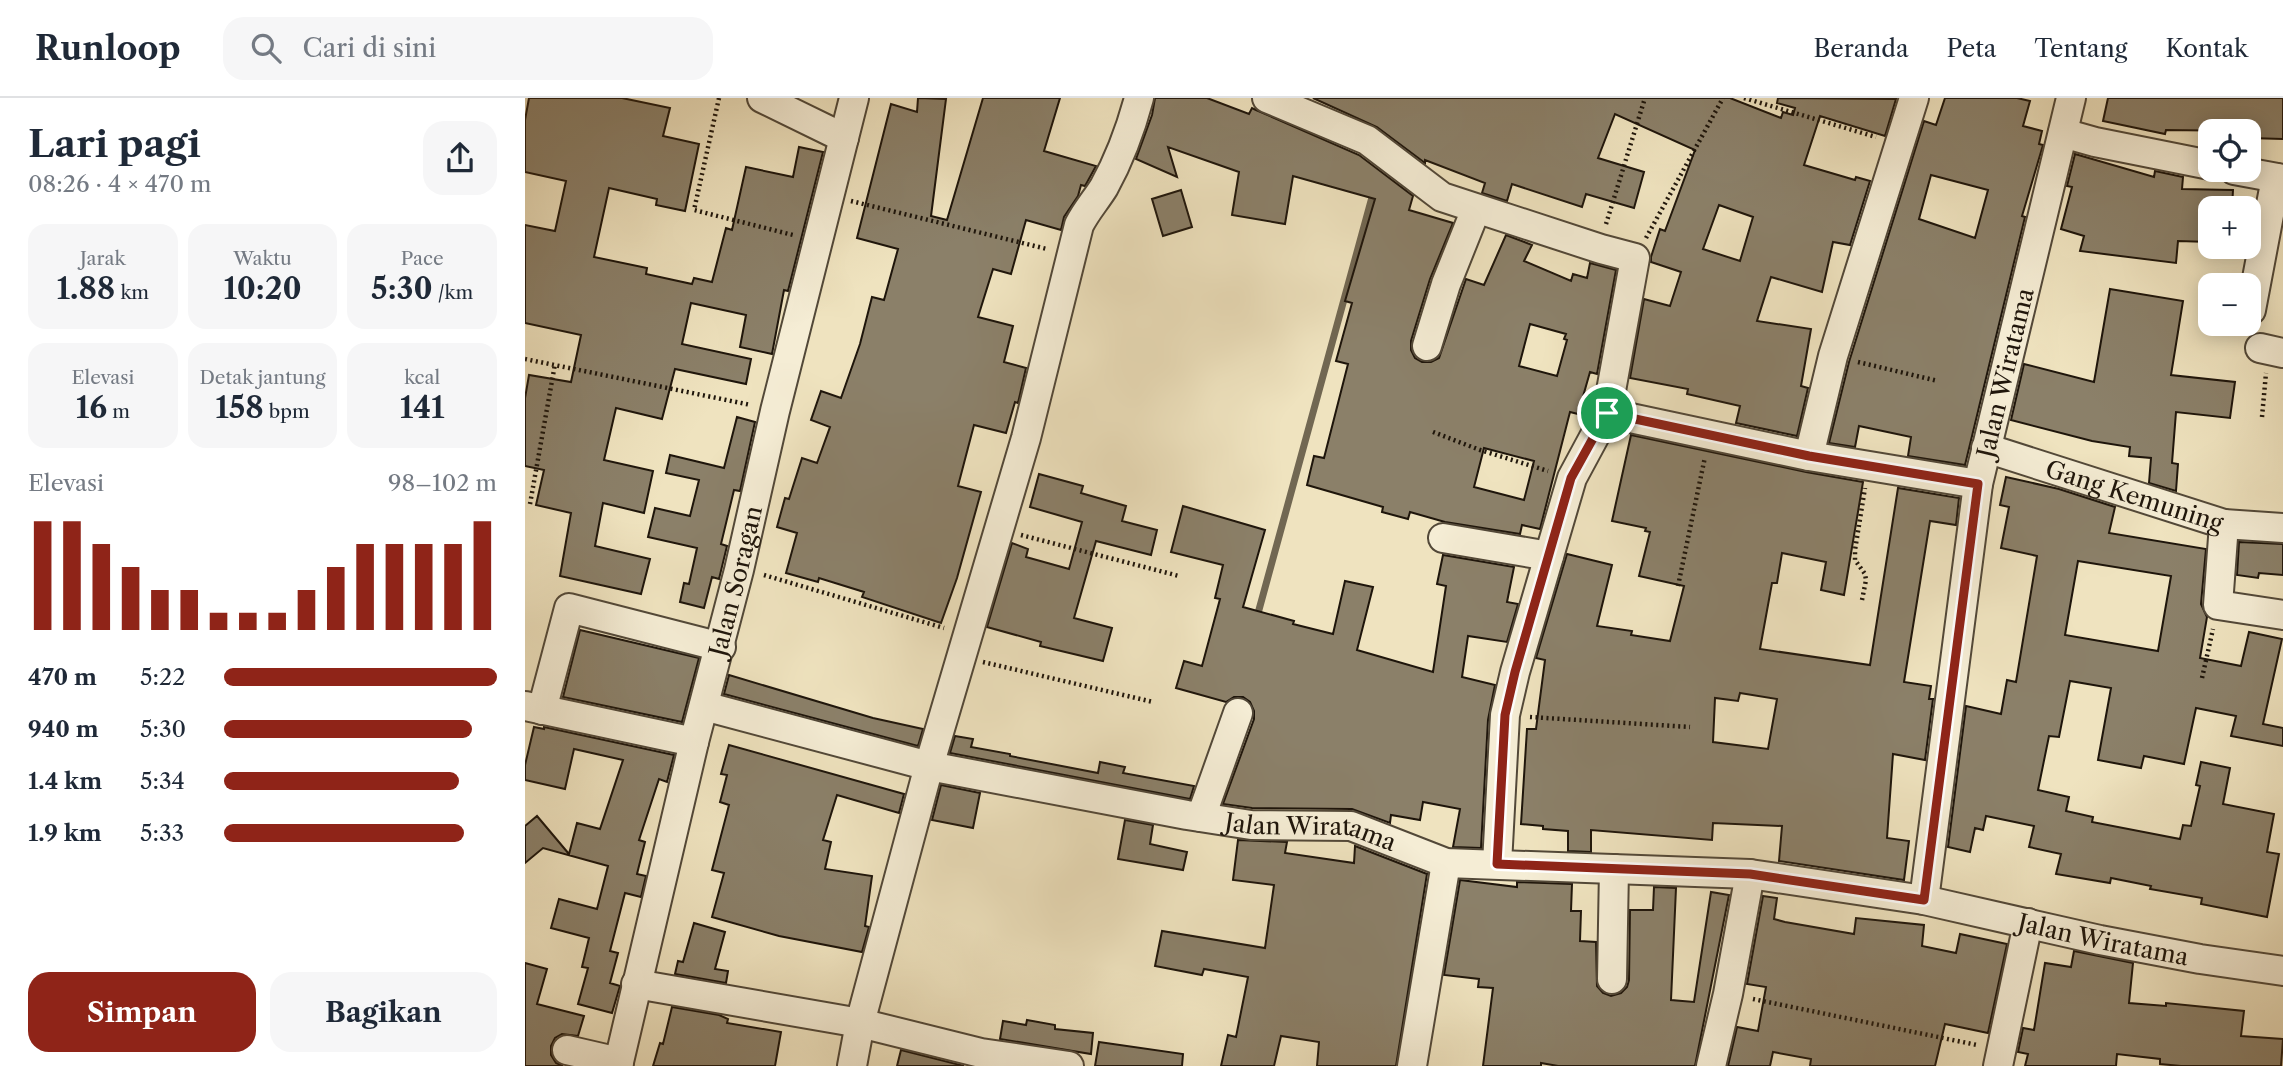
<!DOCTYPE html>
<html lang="id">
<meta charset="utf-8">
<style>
body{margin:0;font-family:"Libre Caslon Text",serif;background:#f6f6f7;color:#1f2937;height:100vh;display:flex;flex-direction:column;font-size:26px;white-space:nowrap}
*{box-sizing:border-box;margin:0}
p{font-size:23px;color:#747a83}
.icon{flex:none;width:38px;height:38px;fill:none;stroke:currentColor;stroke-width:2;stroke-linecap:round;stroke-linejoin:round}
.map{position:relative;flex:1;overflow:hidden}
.side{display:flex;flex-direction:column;background:#fff;width:525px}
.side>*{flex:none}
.tools{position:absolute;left:1673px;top:21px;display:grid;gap:14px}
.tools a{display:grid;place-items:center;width:63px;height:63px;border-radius:14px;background:#fff;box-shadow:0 4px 18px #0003;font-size:35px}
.pin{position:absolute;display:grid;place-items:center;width:60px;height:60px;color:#fff;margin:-30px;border:4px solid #fff;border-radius:50%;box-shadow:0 2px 7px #0007}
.round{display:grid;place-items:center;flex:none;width:74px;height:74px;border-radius:21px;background:#f6f6f7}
.summary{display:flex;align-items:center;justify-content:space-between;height:119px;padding:0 28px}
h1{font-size:38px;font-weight:700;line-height:52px}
.stats{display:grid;grid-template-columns:repeat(3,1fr);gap:10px;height:119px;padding:7px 28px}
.stats div{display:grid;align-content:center;border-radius:18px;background:#f6f6f7;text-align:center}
.stats b{font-size:30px;font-weight:700}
.stats small{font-size:19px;font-weight:400}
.stats p{font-size:19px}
.chart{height:196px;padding:14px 28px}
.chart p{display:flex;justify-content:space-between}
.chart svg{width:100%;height:126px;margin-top:7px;stroke:#8f2418;stroke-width:6}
.cta{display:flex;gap:14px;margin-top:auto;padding:14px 28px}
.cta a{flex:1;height:80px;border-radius:21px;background:#8f2418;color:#fff;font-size:28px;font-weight:700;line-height:80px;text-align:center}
.cta a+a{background:#f6f6f7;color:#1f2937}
ul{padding:0 28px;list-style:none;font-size:23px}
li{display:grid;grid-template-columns:112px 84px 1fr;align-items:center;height:52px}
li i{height:18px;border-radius:9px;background:#8f2418}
header{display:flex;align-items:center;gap:42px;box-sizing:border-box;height:98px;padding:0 35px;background:#fff;border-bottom:2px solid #e0e1e3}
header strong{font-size:33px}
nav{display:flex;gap:38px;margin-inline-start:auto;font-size:24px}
.search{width:490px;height:63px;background:#f6f6f7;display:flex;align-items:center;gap:18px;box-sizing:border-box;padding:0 24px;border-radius:21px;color:#747a83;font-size:26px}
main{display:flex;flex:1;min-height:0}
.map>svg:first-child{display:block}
</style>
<header>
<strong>Runloop</strong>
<div class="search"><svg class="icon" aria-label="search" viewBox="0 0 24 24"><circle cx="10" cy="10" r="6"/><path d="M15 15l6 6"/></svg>Cari di sini</div>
<nav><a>Beranda</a><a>Peta</a><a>Tentang</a><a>Kontak</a></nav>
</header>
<main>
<section class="side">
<div class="summary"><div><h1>Lari pagi</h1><p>08:26 · 4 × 470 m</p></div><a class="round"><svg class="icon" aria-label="share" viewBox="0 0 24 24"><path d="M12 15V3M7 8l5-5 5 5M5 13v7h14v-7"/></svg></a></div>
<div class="stats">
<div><p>Jarak</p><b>1.88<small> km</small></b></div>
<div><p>Waktu</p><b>10:20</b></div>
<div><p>Pace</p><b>5:30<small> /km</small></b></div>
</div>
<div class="stats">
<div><p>Elevasi</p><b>16<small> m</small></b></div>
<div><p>Detak jantung</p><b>158<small> bpm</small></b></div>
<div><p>kcal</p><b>141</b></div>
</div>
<div class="chart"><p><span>Elevasi</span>98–102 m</p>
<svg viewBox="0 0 160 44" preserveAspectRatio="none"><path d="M5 44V6M15 44V6M25 44V14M35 44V22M45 44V30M55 44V30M65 44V38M75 44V38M85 44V38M95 44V30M105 44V22M115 44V14M125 44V14M135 44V14M145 44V14M155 44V6"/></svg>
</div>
<ul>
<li><b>470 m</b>5:22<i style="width:100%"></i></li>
<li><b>940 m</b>5:30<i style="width:91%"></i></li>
<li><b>1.4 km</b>5:34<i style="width:86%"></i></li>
<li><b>1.9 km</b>5:33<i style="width:88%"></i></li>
</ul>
<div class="cta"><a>Simpan</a><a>Bagikan</a></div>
</section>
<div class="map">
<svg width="1758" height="968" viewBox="0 0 1758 968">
<rect width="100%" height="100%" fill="#efe3bf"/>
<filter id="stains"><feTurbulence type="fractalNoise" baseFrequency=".00286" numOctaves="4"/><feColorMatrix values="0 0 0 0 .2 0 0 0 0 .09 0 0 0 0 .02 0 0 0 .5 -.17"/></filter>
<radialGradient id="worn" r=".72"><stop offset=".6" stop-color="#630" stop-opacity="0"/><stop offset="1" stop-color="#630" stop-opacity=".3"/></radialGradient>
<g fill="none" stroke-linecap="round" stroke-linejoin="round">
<path stroke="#716752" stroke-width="7" d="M 732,519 L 849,92"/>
</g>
<path fill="#8b8069" stroke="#1e150b" stroke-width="2" fill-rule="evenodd" d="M 4,0 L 97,0 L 145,10 L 138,38 L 174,46 L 160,113 L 131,107 L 132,101 L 84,90 L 69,159 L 122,170 L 121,176 L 167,186 L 169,180 L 187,184 L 201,130 L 207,132 L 221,69 L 268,79 L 274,49 L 298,54 L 263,193 L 259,192 L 247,256 L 215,249 L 221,217 L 166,205 L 157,246 L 226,261 L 221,286 L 150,271 L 137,321 L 91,310 L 79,362 L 128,373 L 119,415 L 78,405 L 70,448 L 125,461 L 116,496 L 35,478 L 46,415 L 11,407 L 19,372 L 0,368 L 0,300 L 4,277 L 46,284 L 56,237 L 0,225 L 0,127 L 30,133 L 41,83 L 0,74 L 0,22 Z
M 393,0 L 421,1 L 406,118 L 422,122 L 458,0 L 535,0 L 519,53 L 571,68 L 560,88 L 556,87 L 553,98 L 539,119 L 536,132 L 501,122 L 486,176 L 468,171 L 453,219 L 488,228 L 479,264 L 501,270 L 493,305 L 490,304 L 481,335 L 449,327 L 433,388 L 456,394 L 432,480 L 416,525 L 337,499 L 339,494 L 294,480 L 293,484 L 261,475 L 272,435 L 252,429 L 260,400 L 264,401 L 277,360 L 292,365 L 305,329 L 286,322 L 296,293 L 316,300 L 335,246 L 347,199 L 359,202 L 373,151 L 332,140 L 366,6 L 392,14 Z
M 630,0 L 682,0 L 724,16 L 727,10 L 731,12 L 834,57 L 888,98 L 884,112 L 928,125 L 905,181 L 886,243 L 886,252 L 890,260 L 897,264 L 906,264 L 914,260 L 941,181 L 959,187 L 981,137 L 1007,147 L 999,163 L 1046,183 L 1048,176 L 1062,180 L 1065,165 L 1091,172 L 1072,276 L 1065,274 L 1053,316 L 1045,314 L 1015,431 L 997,427 L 995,436 L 920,424 L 885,414 L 883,421 L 857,414 L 858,409 L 782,387 L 789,358 L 799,360 L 823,266 L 811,263 L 827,205 L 820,203 L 850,101 L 768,78 L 760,126 L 707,117 L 714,74 L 643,49 L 652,79 L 611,61 L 627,17 ZM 1005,226 L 1041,236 L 1039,241 L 1042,242 L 1032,278 L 994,268 ZM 959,350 L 1009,363 L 999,402 L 949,389 Z
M 788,0 L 1205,0 L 1256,20 L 1258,14 L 1268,17 L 1270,10 L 1252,5 L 1253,0 L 1371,1 L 1360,38 L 1295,18 L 1279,67 L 1330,82 L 1331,79 L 1345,83 L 1325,147 L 1308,144 L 1297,194 L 1246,179 L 1232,223 L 1286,231 L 1276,288 L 1283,290 L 1272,338 L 1211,325 L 1215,308 L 1162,296 L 1163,291 L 1105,280 L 1119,201 L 1145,208 L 1156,174 L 1126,164 L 1126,159 L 1135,131 L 1140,133 L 1170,52 L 1090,16 L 1073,60 L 1119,74 L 1109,110 L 1061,96 L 1057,109 L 987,86 L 982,103 L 957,95 L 960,85 L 900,62 L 900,65 L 852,29 ZM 1194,107 L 1228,119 L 1215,163 L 1178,151 Z
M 1420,0 L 1492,0 L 1505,3 L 1498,28 L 1517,33 L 1514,46 L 1518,47 L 1497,118 L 1500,119 L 1440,367 L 1383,358 L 1386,339 L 1334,328 L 1330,349 L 1304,345 L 1324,264 L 1399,23 L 1411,27 ZM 1406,77 L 1463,92 L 1450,140 L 1394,121 Z
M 1583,0 L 1758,0 L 1758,41 L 1724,40 L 1724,33 L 1641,32 L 1640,36 L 1578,23 Z
M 1550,56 L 1629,79 L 1630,73 L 1658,79 L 1657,91 L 1708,92 L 1707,110 L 1685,110 L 1685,144 L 1653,143 L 1651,165 L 1555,153 L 1559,138 L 1536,131 L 1547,89 L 1542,88 Z
M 656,92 L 667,129 L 638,138 L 627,101 Z
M 1585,191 L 1658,203 L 1646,277 L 1710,284 L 1705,320 L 1651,314 L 1647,365 L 1653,366 L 1651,393 L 1624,385 L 1626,360 L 1604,358 L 1605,349 L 1567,343 L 1486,322 L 1499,266 L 1569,284 Z
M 212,319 L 230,324 L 215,393 L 209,392 L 196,446 L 202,448 L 194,481 L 187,479 L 179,510 L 155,504 L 159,485 L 164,486 L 172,450 L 123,439 L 130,410 L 165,418 L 174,382 L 141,375 L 145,357 L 199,370 Z
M 1106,337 L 1281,374 L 1338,384 L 1319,497 L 1296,492 L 1301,464 L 1257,455 L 1252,485 L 1247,485 L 1235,551 L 1345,567 L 1373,390 L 1434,400 L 1431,427 L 1405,423 L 1379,584 L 1406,588 L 1404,601 L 1408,601 L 1400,662 L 1368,656 L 1362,740 L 1384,743 L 1379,782 L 1254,763 L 1257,728 L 1188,725 L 1187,742 L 1066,732 L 1066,754 L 1043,753 L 1043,733 L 1018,731 L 1018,728 L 996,726 L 1002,631 L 1011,631 L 1020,562 L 1011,560 L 1042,456 L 1087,467 L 1072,528 L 1107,533 L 1106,537 L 1145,543 L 1159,488 L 1114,478 L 1125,434 L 1120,433 L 1121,430 L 1087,423 ZM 1215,595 L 1252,601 L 1243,651 L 1188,644 L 1190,600 L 1213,603 Z
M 514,376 L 558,388 L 556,395 L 601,408 L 597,423 L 632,432 L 626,457 L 571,443 L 549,520 L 587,530 L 578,563 L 515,548 L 516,544 L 462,529 L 487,445 L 503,451 L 501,459 L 544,471 L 557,424 L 505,409 Z
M 1481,379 L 1534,391 L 1590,409 L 1584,435 L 1681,451 L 1676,506 L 1682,519 L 1675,560 L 1716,568 L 1724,534 L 1757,541 L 1738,626 L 1758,630 L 1758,648 L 1706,638 L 1711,618 L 1671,610 L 1659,666 L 1619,658 L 1616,670 L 1573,662 L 1586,590 L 1545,583 L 1534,639 L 1524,638 L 1513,692 L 1544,699 L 1541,713 L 1568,719 L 1567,724 L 1655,741 L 1658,727 L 1666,728 L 1675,688 L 1671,687 L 1676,664 L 1705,670 L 1698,706 L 1749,716 L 1742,754 L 1754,756 L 1742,819 L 1676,806 L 1677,800 L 1625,791 L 1626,788 L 1586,780 L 1585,785 L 1531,776 L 1536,756 L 1504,749 L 1509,728 L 1461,718 L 1458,732 L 1450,730 L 1445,754 L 1423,749 L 1441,608 L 1476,616 L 1482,582 L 1491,584 L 1512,458 L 1476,450 L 1484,409 L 1475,407 ZM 1553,463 L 1646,478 L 1633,553 L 1540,537 Z
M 658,408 L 740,432 L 718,509 L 769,523 L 768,526 L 808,536 L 820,483 L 848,489 L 832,552 L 908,574 L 921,488 L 912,486 L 918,457 L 989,469 L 982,504 L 993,506 L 982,544 L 943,538 L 937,579 L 970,587 L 963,622 L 956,750 L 928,749 L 935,711 L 898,704 L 895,722 L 866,717 L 865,725 L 827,711 L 727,710 L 698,706 L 729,621 L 729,613 L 725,604 L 718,599 L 709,599 L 701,604 L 651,590 L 659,563 L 677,568 L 695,501 L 690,500 L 698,467 L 646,454 Z
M 1714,444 L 1758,446 L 1758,477 L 1734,475 L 1733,480 L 1712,477 Z
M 55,532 L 174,560 L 157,624 L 38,599 Z
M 204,577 L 348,620 L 398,631 L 393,648 L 199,596 Z
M 9,629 L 19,631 L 19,629 L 149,657 L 142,684 L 134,681 L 114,742 L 120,744 L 112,776 L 121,778 L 116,799 L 100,795 L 85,853 L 93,855 L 85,885 L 95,888 L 87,915 L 53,906 L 63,870 L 57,869 L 64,840 L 26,830 L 34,801 L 72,811 L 83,768 L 18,750 L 0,765 L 0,728 L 12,718 L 44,756 L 52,725 L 75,731 L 98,662 L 49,651 L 40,691 L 0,682 L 0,667 Z
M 430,638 L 448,641 L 446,649 L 485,656 L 485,658 L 573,675 L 575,664 L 600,669 L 598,675 L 669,688 L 665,701 L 425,655 Z
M 204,647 L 379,696 L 374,715 L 312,697 L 298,742 L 306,744 L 300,771 L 347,778 L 340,828 L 344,829 L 337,854 L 254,838 L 187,819 L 199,775 L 187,772 L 204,707 L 195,704 L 202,677 L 196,676 Z
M 416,687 L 455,695 L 448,730 L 407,722 Z
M 600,722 L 628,727 L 625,746 L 662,754 L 658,772 L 593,761 Z
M 713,742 L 762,744 L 760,755 L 829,765 L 830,748 L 902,776 L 871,968 L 792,968 L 794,944 L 756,938 L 749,968 L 696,968 L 703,937 L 711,939 L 723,879 L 679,871 L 677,877 L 630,868 L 637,833 L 740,850 L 749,787 L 708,782 Z
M 935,782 L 992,789 L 992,784 L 1047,786 L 1046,813 L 1056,813 L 1055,843 L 1071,844 L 1072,888 L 1078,895 L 1086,898 L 1096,895 L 1102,889 L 1104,882 L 1105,812 L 1128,812 L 1129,789 L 1151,790 L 1146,902 L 1169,904 L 1186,794 L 1204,797 L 1170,968 L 1033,968 L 1016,965 L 1016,968 L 958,968 L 968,890 L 953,889 L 954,881 L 919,877 Z
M 1238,798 L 1252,800 L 1249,821 L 1260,824 L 1329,836 L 1331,820 L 1399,827 L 1397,848 L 1431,855 L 1435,836 L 1482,846 L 1463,935 L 1420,926 L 1410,968 L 1285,968 L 1286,961 L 1248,954 L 1245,968 L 1203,968 L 1212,929 L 1233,933 L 1241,889 L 1222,886 Z
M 169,825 L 200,834 L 190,871 L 203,873 L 201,885 L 150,876 L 153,863 L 158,864 Z
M 1549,853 L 1608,865 L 1604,905 L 1641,908 L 1641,905 L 1719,913 L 1716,938 L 1758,941 L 1756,968 L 1656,968 L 1635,966 L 1635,961 L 1592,956 L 1591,968 L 1500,968 L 1503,956 L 1493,954 L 1498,930 L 1509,932 L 1520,865 L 1546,869 Z
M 0,865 L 22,871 L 12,906 L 59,918 L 53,938 L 37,936 L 30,940 L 26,948 L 26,957 L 31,965 L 38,968 L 0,968 Z
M 147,909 L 194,917 L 203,921 L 202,925 L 256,934 L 250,968 L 128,968 L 135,945 L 138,946 Z
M 502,922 L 530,927 L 530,931 L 568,935 L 566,956 L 475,941 L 478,923 L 501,927 Z
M 574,944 L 658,956 L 657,968 L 570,968 Z
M 376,952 L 439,968 L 372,968 Z"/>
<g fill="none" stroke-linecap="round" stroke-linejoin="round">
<defs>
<g id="minor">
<path d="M 237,0 L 319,40"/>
<path d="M 742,0 L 842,42 L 917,99 L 1076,151 L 1110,160 L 1082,315 L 1047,380 L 990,574 L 980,617 L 972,766"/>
<path d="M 1538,35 L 1570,44 L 1685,67"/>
<path d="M 1709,72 L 1758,81"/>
<path d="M 1726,212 L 1751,80"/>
<path d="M 902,248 L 921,186 L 951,111"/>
<path d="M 1735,250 L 1758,255"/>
<path d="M 1082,315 L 1284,358 L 1453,386"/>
<path id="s1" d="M 1461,350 L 1699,426 L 1693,507 L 1758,517"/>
<path d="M 1284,358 L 1308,258 L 1389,0"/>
<path d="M 1699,426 L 1758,430"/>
<path d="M 918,440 L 1024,458"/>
<path d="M 0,608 L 169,644"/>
<path id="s2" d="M 179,608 L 404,668 L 662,717 L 726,727 L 826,728 L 921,765 L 1225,776 L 1399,802 L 1575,842 L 1675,861 L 1758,873"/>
<path d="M 17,612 L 44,510 L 196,549"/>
<path d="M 676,719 L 713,615"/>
<path id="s3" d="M 1399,802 L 1453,386 L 1546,0"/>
<path d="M 1087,881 L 1089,771"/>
<path d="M 111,886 L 335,925 L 456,955 L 544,968"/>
<path d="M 42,952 L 94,964"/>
<path id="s4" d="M 93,968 L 169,644 L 214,472 L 250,313 L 329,0"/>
<path d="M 327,968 L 335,925 L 404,668 L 501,340 L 554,127 C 561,113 571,102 579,89 C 594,62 606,30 614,0"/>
<path d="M 887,968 L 921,765"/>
<path d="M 1186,968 L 1203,896 L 1225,776"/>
<path d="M 1473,968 L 1503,825"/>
</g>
</defs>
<use href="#minor" stroke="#524838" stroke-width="32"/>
<path stroke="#1e150b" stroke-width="4.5" stroke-dasharray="2 3.5" stroke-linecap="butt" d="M 194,0 L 169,112 L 268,137
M 1219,0 L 1351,39
M 326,103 L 522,151
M 1081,126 L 1120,0
M 1121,140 L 1198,0
M 0,261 L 226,307
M 1333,264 L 1413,283
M 1737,319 L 1741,275
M 908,334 L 955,352 L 1023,373
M 5,406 L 30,266
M 496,437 L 654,478
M 239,477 L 419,530
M 1153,488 L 1180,359
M 1337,502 L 1341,482 L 1340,476 L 1330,462 L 1330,452 L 1340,390
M 458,564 L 628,604
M 1677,580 L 1688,531
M 1005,619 L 1165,629
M 1228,901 L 1452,947"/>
<use href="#minor" stroke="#f5edd5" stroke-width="28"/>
</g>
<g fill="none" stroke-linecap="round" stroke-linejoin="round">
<defs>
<path id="route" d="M 1082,315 L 1284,358 L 1453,386 L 1399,802 L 1225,776 L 972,766 L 980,617 L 990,574 L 1046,380 Z"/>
</defs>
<use href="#route" stroke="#fff" stroke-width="14"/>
<use href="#route" stroke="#8f2418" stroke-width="9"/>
</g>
<g text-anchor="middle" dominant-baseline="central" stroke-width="5" stroke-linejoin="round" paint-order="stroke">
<g font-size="24" fill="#1e150b" stroke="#f5edd5">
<text stroke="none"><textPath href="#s3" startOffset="534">Jalan Wiratama</textPath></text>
<text stroke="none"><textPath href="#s1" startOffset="156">Gang Kemuning</textPath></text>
<text stroke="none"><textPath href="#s4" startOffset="499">Jalan Soragan</textPath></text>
<text stroke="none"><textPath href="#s2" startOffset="621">Jalan Wiratama</textPath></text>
<text stroke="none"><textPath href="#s2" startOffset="1426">Jalan Wiratama</textPath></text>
</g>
</g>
<rect width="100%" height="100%" filter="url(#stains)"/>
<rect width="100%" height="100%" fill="url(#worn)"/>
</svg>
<div class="tools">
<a><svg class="icon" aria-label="locate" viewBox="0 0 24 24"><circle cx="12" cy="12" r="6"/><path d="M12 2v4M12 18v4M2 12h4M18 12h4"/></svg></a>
<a>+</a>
<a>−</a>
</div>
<div class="pin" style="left:1082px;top:315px;background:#1e9e55"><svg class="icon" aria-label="arrive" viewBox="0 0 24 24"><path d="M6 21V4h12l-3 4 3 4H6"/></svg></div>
</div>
</main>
